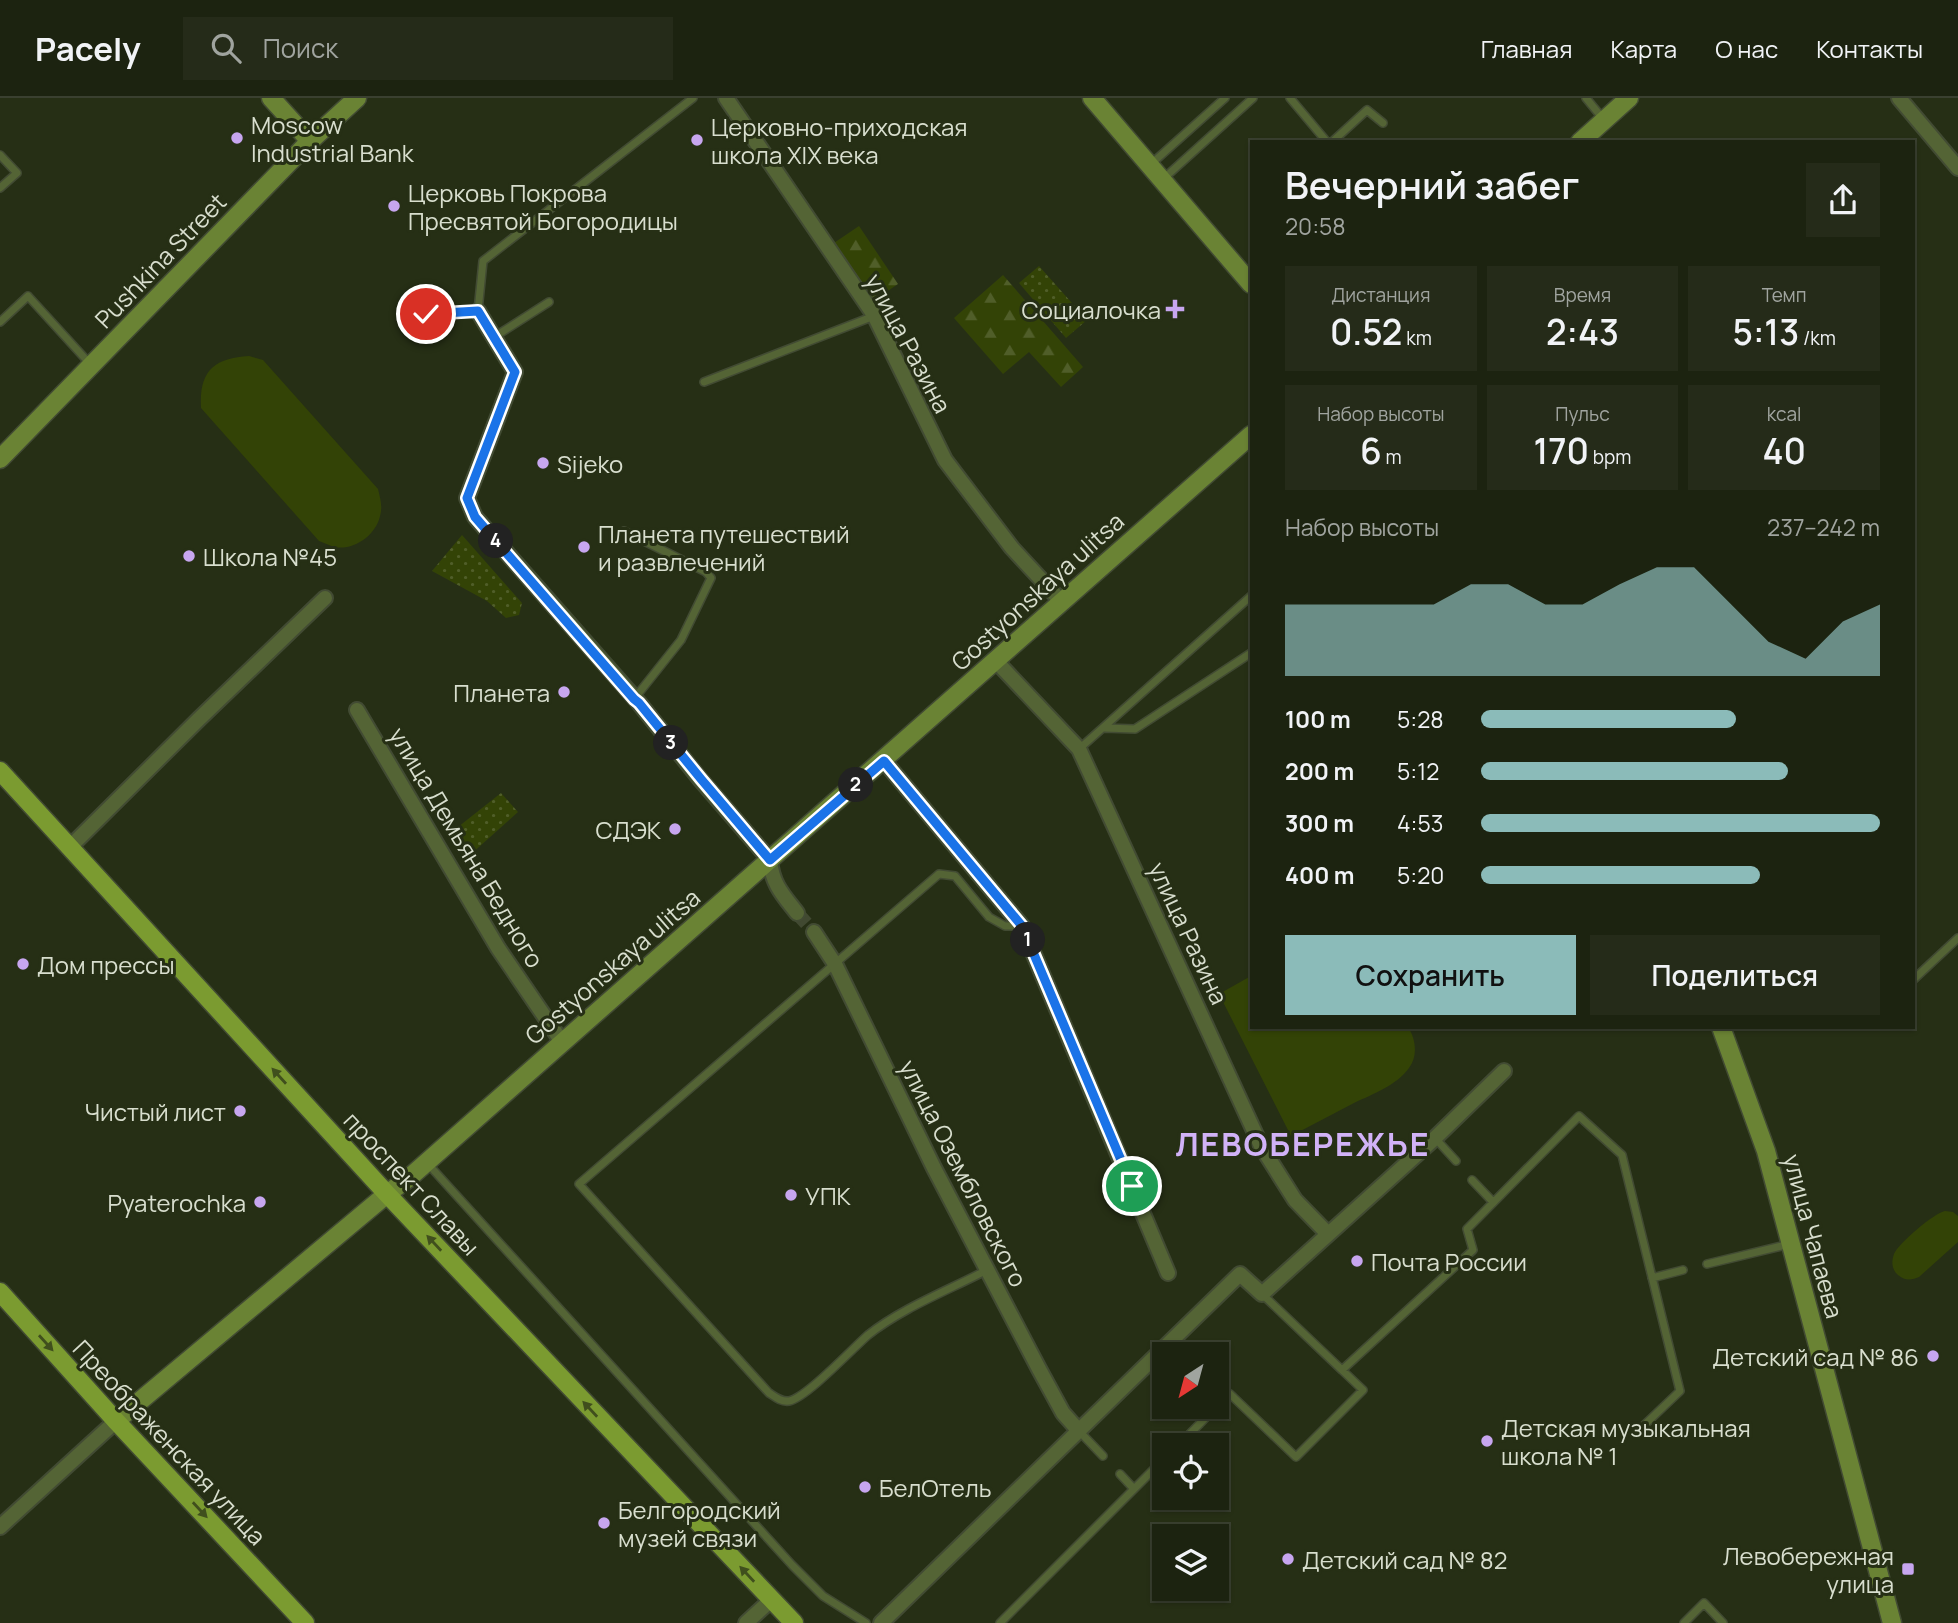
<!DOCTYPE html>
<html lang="ru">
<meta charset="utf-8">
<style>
body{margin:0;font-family:Manrope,sans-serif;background:#252b19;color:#f1f3f6;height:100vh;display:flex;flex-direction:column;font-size:26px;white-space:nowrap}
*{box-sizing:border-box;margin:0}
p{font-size:23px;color:#a0a49f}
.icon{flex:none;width:38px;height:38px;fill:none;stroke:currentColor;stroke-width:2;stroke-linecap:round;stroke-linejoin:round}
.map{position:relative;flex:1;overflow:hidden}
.sheet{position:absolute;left:1250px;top:42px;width:665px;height:889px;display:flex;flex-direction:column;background:#1c2310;border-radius:0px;box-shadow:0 2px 5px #0004,0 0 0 2px #3a4030}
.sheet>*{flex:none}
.needle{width:46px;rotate:216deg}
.tools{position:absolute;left:1152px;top:1244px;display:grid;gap:14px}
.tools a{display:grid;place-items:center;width:77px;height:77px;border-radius:0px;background:#1c2310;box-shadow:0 2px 5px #0004,0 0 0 2px #3a4030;font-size:35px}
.pin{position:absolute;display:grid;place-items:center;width:60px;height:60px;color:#fff;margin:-30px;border:4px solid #fff;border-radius:50%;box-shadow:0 2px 7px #0007}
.km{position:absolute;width:35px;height:35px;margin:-18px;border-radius:50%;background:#222;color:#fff;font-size:19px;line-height:35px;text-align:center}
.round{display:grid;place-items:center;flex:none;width:74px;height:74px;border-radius:0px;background:#252b19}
.head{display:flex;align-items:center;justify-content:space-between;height:119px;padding:0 35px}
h1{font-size:38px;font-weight:600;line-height:52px}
.figures{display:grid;grid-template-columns:repeat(3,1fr);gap:10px;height:119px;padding:7px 35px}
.figures div{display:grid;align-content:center;border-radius:0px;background:#252b19;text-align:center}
.figures b{font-size:35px;font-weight:600}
.figures small{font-size:19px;font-weight:400}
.figures p{font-size:19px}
.chart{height:196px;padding:14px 35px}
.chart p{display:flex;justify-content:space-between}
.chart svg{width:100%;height:126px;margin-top:7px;fill:#8bbbb9;opacity:.7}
.action{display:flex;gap:14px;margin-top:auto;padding:14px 35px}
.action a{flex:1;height:80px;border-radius:0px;background:#8bbbb9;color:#111;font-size:28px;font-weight:600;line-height:80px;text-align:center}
.action a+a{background:#252b19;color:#f1f3f6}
ul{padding:0 35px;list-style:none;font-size:23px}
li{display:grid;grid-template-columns:112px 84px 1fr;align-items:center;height:52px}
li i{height:18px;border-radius:9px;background:#8bbbb9}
header{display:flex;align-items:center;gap:42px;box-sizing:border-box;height:98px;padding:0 35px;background:#1c2310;border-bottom:2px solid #3a4030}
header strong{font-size:33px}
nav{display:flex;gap:38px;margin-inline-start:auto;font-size:24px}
.search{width:490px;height:63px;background:#252b19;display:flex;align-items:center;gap:18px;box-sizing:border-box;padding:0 24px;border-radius:0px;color:#a0a49f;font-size:26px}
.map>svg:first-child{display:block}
</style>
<header>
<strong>Pacely</strong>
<div class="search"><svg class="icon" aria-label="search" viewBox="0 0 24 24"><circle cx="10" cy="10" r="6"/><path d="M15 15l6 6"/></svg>Поиск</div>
<nav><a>Главная</a><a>Карта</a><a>О нас</a><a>Контакты</a></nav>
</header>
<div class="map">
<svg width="1958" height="1525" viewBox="0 0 1958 1525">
<defs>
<pattern id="grass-dots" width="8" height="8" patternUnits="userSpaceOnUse" patternTransform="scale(1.75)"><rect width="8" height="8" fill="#334306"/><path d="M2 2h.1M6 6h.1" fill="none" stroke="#505e29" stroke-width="1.8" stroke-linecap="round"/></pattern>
<pattern id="forest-firs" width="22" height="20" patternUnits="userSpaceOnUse" patternTransform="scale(1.75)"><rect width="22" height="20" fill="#334306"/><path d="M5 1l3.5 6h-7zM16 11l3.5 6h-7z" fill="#505e29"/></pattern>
</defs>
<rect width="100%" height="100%" fill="#262f15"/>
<path fill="url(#grass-dots)" d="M 1039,168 L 1087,222 L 1066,240 L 1019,185 Z
M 462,437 L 522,505 L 519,517 L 506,520 L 487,503 L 432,473 Z
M 501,695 L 518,714 L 470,757 L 453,733 Z"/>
<path fill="url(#forest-firs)" d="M 859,128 L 898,186 L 870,205 L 831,147 Z
M 1003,177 L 1083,269 L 1061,289 L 1029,254 L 1003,276 L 954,220 Z"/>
<path fill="#334306" d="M 249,258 L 263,262 L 378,391 C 380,400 383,408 380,418 C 376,437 354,453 334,449 C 329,447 324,445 319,443 L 201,310 C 199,273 214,260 249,258 Z
M 1251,878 L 1251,929 L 1408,929 C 1416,941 1418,958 1409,970 C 1397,987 1373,996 1354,1005 C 1333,1016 1312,1027 1291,1038 L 1219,896 Z
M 1945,1113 L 1953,1114 L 1958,1118 L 1958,1144 L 1919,1179 C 1912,1182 1905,1183 1898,1177 C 1892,1172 1891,1164 1894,1156 C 1898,1146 1934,1115 1945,1113 Z"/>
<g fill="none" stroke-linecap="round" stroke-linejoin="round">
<path stroke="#414931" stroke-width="14" stroke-dasharray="14 7" stroke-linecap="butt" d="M 797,815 L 814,834"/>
<defs>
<path id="lane" d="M 1290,0 L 1327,44
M 1586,0 L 1604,22
M 1332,44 L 1367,12 L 1383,25
M 0,57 L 17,75 L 0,90
M 1150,67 L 1225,0
M 1162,82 L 1253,0
M 426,216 L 478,213 L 483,163 L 693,0
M 0,224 L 28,198 L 91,267
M 494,239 L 549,204
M 704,284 L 874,218
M 624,433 L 706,474 L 711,480 L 681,542 L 634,601
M 1104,630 L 1135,631 L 1251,555
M 1079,651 L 1251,498
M 1913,882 L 1958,840
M 1435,1040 L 1456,1063
M 428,1066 L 792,1467 L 823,1498 L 866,1525
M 1472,1082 L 1493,1104
M 1707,1166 L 1790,1146
M 987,1172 C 949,1192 902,1210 868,1237 C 852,1251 806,1300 789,1303 C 781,1304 775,1299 769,1295 L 579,1086 L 939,776 L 955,778 L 989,819 L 1005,828 L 1022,828
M 1652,1180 L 1683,1172
M 1262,1196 L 1342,1272
M 1216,1309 L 1230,1296 L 1296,1359 L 1363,1292 L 1342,1272 L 1473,1152 L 1467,1131 L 1579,1018 L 1622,1057 L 1680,1293 L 1639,1332
M 1079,1333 L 1103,1358
M 1178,1348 L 1216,1309
M 1120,1376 L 1134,1391
M 1000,1525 L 1164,1361
M 1684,1525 L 1704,1505 L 1723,1525"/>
<path id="street" d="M 726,0 L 874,217 L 945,362 L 1012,450 L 1061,503
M 1899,0 L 1958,70
M 478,213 L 515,274 L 467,400 L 475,419 L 639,605 L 700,681 L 770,762 C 772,786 783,797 797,815
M 995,562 L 1079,651 L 1261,1048 L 1295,1102 L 1328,1136
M 357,612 L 498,850 L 562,944
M 884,663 L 1022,828 L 1168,1175
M 70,749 L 199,621 L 325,500
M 814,834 L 835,866 L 934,1070 L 1039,1271 L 1063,1315 L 1079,1333
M 0,1429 L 116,1323
M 746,1525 L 771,1502
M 881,1525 L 1240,1176 L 1262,1196 L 1435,1040 L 1504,973"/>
<path id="secondary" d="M 271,0 L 310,43
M 1092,0 L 1251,186
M 1580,44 L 1629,0
M 0,361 L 310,43 L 357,0
M 1721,929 L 1766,1053 L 1892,1525
M 116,1323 L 387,1096 L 410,1079 L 1251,337"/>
<path id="primary" d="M 0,673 L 387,1096 L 794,1525
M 0,1194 L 116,1323 L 305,1525"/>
</defs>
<use href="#lane" stroke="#424b33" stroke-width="10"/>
<use href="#street" stroke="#424b33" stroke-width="18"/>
<use href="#secondary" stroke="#424b33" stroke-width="21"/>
<use href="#primary" stroke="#424b33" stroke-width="21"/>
<use href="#lane" stroke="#546435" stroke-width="7"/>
<use href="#street" stroke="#546435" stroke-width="14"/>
<use href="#secondary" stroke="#6a8334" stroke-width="18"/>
<use href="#primary" stroke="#7b9b30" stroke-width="18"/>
</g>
<defs><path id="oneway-solid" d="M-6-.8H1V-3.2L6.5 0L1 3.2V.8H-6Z" transform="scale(1.75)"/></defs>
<g fill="#404f1d">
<use href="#oneway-solid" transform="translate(279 978) rotate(-132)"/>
<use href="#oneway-solid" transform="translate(434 1145) rotate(-133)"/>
<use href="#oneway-solid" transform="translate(46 1245) rotate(48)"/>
<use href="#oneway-solid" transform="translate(590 1311) rotate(-133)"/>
<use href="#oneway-solid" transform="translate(200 1412) rotate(47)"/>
<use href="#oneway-solid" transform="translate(747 1476) rotate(-133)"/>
</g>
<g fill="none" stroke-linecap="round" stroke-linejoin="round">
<defs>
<path id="route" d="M 426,216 L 478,213 L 515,274 L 467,400 L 475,419 L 634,601 L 639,605 L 701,681 L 770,762 L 884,663 L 1022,828 L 1132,1088"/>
</defs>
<use href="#route" stroke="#fff" stroke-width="14"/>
<use href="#route" stroke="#1a73e8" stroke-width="9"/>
</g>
<g fill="#c7a6ef" stroke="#262f15" stroke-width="2.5">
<circle cx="237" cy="40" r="7"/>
<circle cx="697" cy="42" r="7"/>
<circle cx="394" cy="108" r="7"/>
<path d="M1171.5 200.5h7v7h7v7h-7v7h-7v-7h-7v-7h7z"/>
<circle cx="543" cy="365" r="7"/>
<circle cx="584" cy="449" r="7"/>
<circle cx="189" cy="458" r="7"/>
<circle cx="564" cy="594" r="7"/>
<circle cx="675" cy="731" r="7"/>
<circle cx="23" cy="866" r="7"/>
<circle cx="240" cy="1013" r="7"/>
<circle cx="791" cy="1097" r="7"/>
<circle cx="260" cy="1104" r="7"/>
<circle cx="1357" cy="1163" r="7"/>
<circle cx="1933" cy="1258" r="7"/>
<circle cx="1487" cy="1343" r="7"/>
<circle cx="865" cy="1389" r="7"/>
<circle cx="604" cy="1425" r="7"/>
<circle cx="1288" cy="1461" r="7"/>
<rect x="1901" y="1464" width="14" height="14" rx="3.5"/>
</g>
<g text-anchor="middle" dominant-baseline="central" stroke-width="6" stroke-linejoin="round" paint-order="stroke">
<g font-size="24" fill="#d8dece" stroke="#262f15" text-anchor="start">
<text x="251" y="26">Moscow<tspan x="251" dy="28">Industrial Bank</tspan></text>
<text x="711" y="28">Церковно-приходская<tspan x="711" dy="28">школа XIX века</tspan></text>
<text x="408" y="94">Церковь Покрова<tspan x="408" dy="28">Пресвятой Богородицы</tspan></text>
<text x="1161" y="211" text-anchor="end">Социалочка</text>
<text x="557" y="365">Sijeko</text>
<text x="598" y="435">Планета путешествий<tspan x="598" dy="28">и развлечений</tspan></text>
<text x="203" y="458">Школа №45</text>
<text x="550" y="594" text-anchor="end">Планета</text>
<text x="661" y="731" text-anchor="end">СДЭК</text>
<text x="37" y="866">Дом прессы</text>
<text x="226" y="1013" text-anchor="end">Чистый лист</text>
<text x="805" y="1097">УПК</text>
<text x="246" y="1104" text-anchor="end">Pyaterochka</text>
<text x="1371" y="1163">Почта России</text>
<text x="1919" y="1258" text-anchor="end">Детский сад № 86</text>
<text x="1501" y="1329">Детская музыкальная<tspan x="1501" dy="28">школа № 1</tspan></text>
<text x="879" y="1389">БелОтель</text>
<text x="618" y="1411">Белгородский<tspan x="618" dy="28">музей связи</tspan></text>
<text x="1894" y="1457" text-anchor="end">Левобережная<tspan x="1894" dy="28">улица</tspan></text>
<text x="1302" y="1461">Детский сад № 82</text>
</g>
<g font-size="24" fill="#d8dece" stroke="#262f15">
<text transform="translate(160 162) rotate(-46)">Pushkina Street</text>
<text transform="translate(909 245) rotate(62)">улица Разина</text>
<text transform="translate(1037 493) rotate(-42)">Gostyonskaya ulitsa</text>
<text transform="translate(467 749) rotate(59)">улица Демьяна Бедного</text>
<text transform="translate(1189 835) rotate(65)">улица Разина</text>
<text transform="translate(612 868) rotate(-41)">Gostyonskaya ulitsa</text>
<text transform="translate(964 1075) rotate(63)">улица Озембловского</text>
<text transform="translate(412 1085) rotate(47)">проспект Славы</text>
<text transform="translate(1814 1138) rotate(75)">улица Чапаева</text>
<text transform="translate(170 1344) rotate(47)">Преображенская улица</text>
</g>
<g font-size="32" font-weight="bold" letter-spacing="2" fill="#d1b2f7" stroke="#262f15">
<text x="1303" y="1046">ЛЕВОБЕРЕЖЬЕ</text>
</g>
</g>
</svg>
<div class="tools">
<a><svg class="needle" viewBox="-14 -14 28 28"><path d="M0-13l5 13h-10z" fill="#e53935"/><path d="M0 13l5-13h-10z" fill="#a0a49f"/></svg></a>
<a><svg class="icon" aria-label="locate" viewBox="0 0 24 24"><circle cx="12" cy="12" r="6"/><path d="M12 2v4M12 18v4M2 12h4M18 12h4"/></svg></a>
<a><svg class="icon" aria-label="layers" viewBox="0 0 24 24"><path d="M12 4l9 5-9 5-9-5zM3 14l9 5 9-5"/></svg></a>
</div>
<div class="pin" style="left:1132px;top:1088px;background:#1e9e55"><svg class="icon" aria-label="arrive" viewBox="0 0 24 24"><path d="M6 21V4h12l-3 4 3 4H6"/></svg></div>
<div class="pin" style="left:426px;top:216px;background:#d93025"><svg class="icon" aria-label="check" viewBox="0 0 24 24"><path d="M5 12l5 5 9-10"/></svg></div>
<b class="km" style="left:1028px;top:842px">1</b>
<b class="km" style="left:856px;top:687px">2</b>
<b class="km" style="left:671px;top:645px">3</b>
<b class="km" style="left:496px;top:443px">4</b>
<section class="sheet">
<div class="head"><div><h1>Вечерний забег</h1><p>20:58</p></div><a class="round"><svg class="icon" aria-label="share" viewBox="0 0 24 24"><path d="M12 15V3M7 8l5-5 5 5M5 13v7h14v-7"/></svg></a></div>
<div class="figures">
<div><p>Дистанция</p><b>0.52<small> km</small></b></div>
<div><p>Время</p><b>2:43</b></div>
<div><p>Темп</p><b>5:13<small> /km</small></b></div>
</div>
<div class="figures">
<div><p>Набор высоты</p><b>6<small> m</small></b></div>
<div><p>Пульс</p><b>170<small> bpm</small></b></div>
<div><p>kcal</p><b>40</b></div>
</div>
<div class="chart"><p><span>Набор высоты</span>237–242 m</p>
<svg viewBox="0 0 160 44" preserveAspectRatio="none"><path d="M0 44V19L10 19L20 19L30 19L40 19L50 12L60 12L70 19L80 19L90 12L100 6L110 6L120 19L130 32L140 38L150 25L160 19V44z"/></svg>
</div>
<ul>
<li><b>100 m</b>5:28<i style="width:64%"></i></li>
<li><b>200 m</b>5:12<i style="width:77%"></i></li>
<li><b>300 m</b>4:53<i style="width:100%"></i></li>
<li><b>400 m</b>5:20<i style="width:70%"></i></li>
</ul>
<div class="action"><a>Сохранить</a><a>Поделиться</a></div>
</section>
</div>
